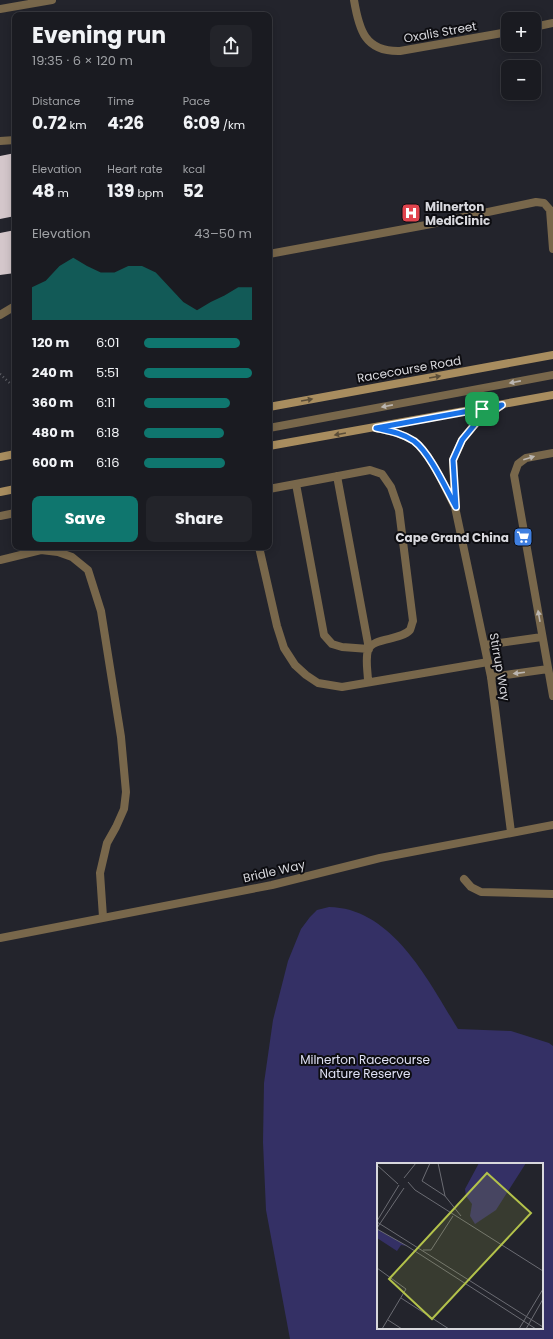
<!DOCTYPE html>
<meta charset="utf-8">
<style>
body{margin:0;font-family:Poppins,sans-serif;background:#23242a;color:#f1f3f6;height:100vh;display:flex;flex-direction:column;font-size:15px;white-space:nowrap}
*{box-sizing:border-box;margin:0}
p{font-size:13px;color:#9fa1a5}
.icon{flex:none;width:22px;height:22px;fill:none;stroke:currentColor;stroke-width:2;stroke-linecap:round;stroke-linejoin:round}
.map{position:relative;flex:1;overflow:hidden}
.drawer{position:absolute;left:12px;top:12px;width:260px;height:538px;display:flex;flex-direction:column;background:#1a1b21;border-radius:8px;box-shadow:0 2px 10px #0003,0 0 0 1px #38393f}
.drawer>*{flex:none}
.fabs{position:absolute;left:501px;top:12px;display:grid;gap:8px}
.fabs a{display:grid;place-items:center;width:40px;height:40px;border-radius:8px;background:#1a1b21;box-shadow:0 2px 10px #0003,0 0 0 1px #38393f;font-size:20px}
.pin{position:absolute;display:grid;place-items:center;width:34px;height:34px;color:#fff;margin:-17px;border-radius:8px;box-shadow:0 2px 6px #0006}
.round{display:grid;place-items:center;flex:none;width:42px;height:42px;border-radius:8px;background:#23242a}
.overview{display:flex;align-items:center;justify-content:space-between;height:68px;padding:0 20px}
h1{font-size:22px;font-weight:700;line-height:30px}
.stats{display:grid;grid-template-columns:repeat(3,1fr);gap:6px;height:68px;padding:4px 20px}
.stats div{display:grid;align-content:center}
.stats b{font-size:17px;font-weight:700}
.stats small{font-size:11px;font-weight:400}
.stats p{font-size:11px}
.chart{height:112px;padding:8px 20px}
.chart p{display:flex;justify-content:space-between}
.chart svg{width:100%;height:72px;margin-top:4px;fill:#0f766e;opacity:.7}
.primary-button{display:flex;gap:8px;margin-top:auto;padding:8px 20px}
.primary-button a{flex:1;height:46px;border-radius:8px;background:#0f766e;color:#fff;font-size:16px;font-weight:700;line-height:46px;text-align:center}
.primary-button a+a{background:#23242a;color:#f1f3f6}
ul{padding:0 20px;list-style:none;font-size:13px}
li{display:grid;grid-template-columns:64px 48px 1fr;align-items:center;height:30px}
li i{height:10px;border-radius:5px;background:#0f766e}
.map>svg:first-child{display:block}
</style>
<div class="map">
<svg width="553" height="1339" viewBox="0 0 553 1339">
<rect width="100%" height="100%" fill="#23242c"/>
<path fill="#343065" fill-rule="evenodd" d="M 329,907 C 393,908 429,982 458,1029 L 511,1031 L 549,1043 L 553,1046 L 553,1339 L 290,1339 L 266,1210 L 263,1142 L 264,1083 L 273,1020 L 288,961 L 301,929 L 310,917 L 317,910 ZM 378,1164 L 542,1164 L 542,1328 L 378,1328 Z"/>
<path fill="#d4c7cb" d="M 15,153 L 15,216 L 0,219 L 0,156 Z
M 15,230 L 15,273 L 0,275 L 0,233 Z"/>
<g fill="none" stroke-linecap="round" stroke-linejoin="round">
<path stroke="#616269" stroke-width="2.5" stroke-dasharray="1 3" stroke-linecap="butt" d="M 0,374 L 15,388"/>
<path stroke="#78674b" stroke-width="8" d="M 0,141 L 15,140
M 269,254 L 426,225 L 536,202 L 544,203 L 550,210 L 553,249
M 0,315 L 15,306
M 269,428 L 553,375
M 553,453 L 526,458 L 518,464 L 514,475 L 553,696
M 296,484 L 324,635 L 332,644 L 342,647 L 369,649 L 337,476
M 269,489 L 370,470 L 382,474 L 391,487 L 399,510 L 413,621 C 412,623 411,628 410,630 C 400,641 373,637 368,650 C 365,660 368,672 368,682
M 0,516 L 15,513
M 259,547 L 277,626 L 284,648 L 295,665 L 306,675 L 318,683 L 342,687 L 488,662
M 0,560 L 41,550 L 58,552 L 72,557 L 88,570 L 101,611 L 121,737 L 126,792 L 124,809 L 116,827 L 107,843 L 100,873 L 103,917
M 485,645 L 542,637
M 491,677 L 548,669"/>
<path stroke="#78674b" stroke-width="8" d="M 354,0 C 359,30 365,52 400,51 L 508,32
M 0,9 L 52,0
M 534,27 L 553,23
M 502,405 L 476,423 L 462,440 L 453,460 L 455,507 L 491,677 L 511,832
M 376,428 C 389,431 402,433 414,441 C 430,453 445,487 454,505
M 464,879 L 471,887 L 481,892 L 553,894
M 0,938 L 272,885 L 380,858 L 553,825"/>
<path stroke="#a88d5f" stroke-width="8" d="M 269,407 L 553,355
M 269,446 L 553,395
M 0,457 L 15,454
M 0,492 L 15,489"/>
</g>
<defs><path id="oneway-solid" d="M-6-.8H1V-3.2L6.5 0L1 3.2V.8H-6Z"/></defs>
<g fill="#5a4d38">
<use href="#oneway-solid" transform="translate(435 377) rotate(-10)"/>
<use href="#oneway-solid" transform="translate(307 400) rotate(-10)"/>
<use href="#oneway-solid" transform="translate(340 434) rotate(170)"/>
</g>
<g fill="#bbb6b1">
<use href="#oneway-solid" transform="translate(515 382) rotate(169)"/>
<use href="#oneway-solid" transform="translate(387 406) rotate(169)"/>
<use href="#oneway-solid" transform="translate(529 458) rotate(-17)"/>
<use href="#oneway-solid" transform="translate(539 616) rotate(-100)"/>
<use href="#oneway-solid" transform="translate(519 673) rotate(173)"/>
</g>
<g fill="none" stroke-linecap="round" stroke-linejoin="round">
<defs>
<path id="route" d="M 502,405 L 476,423 L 462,440 L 453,460 L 456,507 C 446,489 430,453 414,441 C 402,433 389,431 376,428 Z"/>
</defs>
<use href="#route" stroke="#fff" stroke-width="8"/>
<use href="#route" stroke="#1a73e8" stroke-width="5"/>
</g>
<defs>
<symbol id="hospital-square" viewBox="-11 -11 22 22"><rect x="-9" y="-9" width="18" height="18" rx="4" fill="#e0444e" stroke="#0d0d11"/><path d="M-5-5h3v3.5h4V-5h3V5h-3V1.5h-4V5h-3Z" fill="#fff"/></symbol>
<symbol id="supermarket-square" viewBox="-11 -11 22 22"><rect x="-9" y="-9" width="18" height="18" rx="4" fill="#3f7fe0" stroke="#0d0d11"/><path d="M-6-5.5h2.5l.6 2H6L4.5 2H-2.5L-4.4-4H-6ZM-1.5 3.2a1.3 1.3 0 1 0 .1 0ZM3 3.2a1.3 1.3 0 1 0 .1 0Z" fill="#fff"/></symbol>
</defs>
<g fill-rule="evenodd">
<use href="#hospital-square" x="400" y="202" width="22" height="22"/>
<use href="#supermarket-square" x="512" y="526" width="22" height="22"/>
</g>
<g text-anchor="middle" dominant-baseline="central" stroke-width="4" stroke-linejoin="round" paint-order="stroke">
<g font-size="12" fill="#d8d8dd" stroke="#0d0d11">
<text transform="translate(440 32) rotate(-10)">Oxalis Street</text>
<text transform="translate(409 369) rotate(-10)">Racecourse Road</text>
<text transform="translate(500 667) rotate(80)">Stirrup Way</text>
<text transform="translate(274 871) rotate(-13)">Bridle Way</text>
</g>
<g font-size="12" font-weight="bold" fill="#d8d8dd" stroke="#0d0d11" text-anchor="start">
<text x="425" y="206">Milnerton<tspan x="425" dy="14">MediClinic</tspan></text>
<text x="509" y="537" text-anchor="end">Cape Grand China</text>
</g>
<g font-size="12" fill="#dfe0f4" stroke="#0d0d11">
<text x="365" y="1059">Milnerton Racecourse<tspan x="365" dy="14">Nature Reserve</tspan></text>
</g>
</g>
<g transform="translate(377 1163)">
<rect width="166" height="166" fill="#23242c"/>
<path d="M 102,0 L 149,0 L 119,47 L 98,61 L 93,53 L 95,41 L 89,33 L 88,26 ZM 0,66 L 30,83 L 24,82 L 20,88 L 0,75 Z" fill="#343065"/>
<path fill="none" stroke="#6b6c73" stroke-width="1" d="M 53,0 L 45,18 L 68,33M 61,0 L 68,33 L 84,53M 0,2 L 21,21M 27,15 L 39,0M 31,19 L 38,27 L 166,108M 0,58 L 22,22M 0,59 L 166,164M 0,65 L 27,25M 0,66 L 30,83 L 159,166M 46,87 L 54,87 L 76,53M 0,105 L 29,126 L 5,166M 24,135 L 72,166M 11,157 L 25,166M 142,166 L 166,126M 149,166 L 166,136"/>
<path fill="#b3c24b" fill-opacity="0.15" stroke="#b3c24b" stroke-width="2" d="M 110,10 L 154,50 L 55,156 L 12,116 Z"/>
<rect width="166" height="166" fill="none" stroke="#d8d8dd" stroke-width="2"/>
</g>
</svg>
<div class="fabs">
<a>+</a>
<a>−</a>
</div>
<div class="pin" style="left:482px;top:409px;background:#1e9e55"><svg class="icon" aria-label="arrive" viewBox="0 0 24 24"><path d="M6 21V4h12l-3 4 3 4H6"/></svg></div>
<section class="drawer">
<div class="overview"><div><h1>Evening run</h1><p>19:35 · 6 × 120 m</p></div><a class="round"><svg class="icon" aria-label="share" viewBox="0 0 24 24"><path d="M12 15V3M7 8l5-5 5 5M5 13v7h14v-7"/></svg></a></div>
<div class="stats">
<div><p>Distance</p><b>0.72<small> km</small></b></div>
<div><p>Time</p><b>4:26</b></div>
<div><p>Pace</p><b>6:09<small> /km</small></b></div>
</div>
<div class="stats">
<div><p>Elevation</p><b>48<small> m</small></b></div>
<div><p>Heart rate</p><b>139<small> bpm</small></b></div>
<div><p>kcal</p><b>52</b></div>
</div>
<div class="chart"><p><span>Elevation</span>43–50 m</p>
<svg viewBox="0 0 160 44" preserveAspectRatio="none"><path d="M0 44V24L10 20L20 11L30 6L40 11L50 15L60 15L70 11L80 11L90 15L100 24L110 33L120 38L130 33L140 29L150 24L160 24V44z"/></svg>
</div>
<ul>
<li><b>120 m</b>6:01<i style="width:89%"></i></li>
<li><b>240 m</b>5:51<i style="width:100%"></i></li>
<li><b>360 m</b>6:11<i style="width:80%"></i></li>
<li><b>480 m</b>6:18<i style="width:74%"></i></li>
<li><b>600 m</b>6:16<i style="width:75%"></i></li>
</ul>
<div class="primary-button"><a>Save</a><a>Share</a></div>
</section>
</div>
